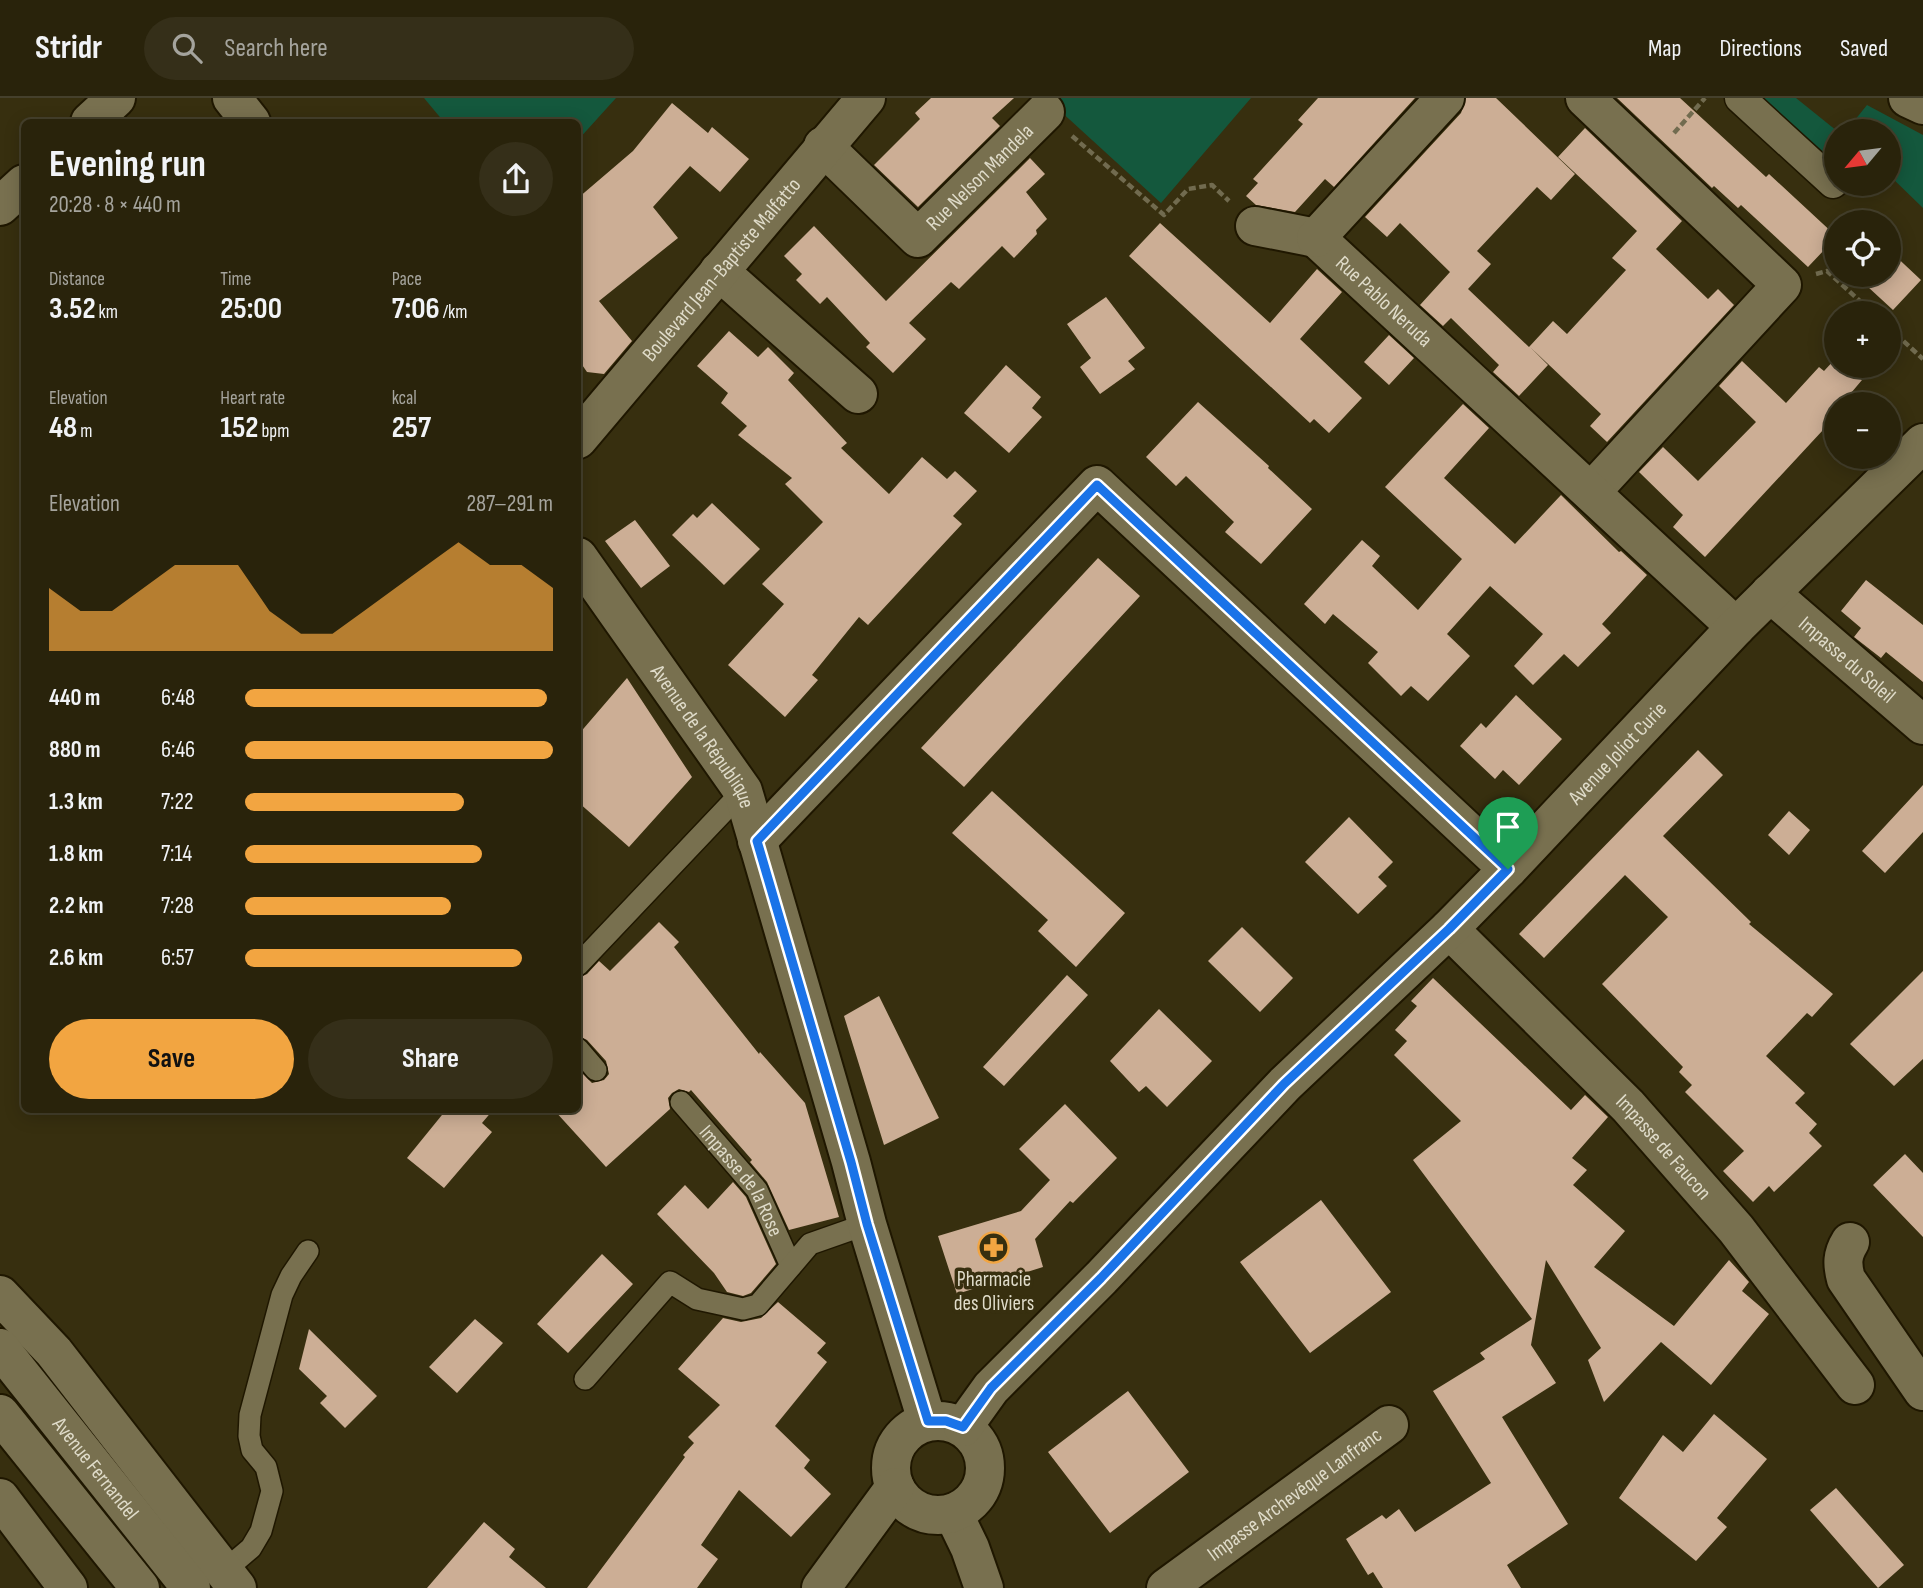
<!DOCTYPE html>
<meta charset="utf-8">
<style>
body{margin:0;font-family:"Sofia Sans Condensed",sans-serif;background:#352f19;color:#f1f3f6;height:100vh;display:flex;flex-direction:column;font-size:26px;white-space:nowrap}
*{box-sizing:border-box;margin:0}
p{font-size:23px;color:#a5a49d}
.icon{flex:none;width:38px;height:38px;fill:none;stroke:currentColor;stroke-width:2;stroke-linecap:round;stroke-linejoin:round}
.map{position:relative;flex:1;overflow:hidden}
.sheet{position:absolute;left:21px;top:21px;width:560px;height:994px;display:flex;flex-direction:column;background:#29230b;border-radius:10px;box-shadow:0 4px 18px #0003,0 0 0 2px #45402c}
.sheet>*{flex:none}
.needle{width:46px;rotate:241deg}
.fabs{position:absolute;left:1824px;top:21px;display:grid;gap:14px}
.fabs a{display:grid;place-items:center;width:77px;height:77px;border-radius:50%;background:#29230b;box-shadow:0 4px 18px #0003,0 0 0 2px #45402c;font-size:35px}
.pin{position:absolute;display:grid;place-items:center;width:60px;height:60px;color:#fff;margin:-72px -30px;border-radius:50% 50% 50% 0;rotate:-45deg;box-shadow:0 0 7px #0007}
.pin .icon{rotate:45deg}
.round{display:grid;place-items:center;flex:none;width:74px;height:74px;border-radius:37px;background:#352f19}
.overview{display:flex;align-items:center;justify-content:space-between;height:119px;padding:0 28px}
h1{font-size:38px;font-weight:700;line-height:52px}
.stats{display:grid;grid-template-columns:repeat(3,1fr);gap:10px;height:119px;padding:7px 28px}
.stats div{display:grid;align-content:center}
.stats b{font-size:30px;font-weight:700}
.stats small{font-size:19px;font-weight:400}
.stats p{font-size:19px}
.chart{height:196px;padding:14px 28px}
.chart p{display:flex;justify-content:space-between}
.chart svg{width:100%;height:126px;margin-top:7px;fill:#f2a541;opacity:.7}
.button{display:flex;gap:14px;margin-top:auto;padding:14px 28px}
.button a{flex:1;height:80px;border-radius:42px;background:#f2a541;color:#111;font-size:28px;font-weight:700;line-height:80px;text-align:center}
.button a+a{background:#352f19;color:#f1f3f6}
ul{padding:0 28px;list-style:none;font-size:23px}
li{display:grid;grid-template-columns:112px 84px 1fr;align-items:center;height:52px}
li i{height:18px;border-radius:9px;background:#f2a541}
header{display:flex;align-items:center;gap:42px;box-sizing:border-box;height:98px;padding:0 35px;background:#29230b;border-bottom:2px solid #45402c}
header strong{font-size:33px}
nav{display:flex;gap:38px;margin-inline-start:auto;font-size:24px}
.search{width:490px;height:63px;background:#352f19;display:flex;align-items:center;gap:18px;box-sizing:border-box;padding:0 24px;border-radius:38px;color:#a5a49d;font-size:26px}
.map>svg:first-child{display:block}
</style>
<header>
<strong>Stridr</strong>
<div class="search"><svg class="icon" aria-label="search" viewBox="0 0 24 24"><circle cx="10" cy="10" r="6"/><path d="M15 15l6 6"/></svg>Search here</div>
<nav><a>Map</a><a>Directions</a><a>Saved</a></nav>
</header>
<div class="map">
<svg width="1923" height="1490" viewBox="0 0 1923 1490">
<rect width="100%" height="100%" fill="#372f0f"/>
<path fill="#14583d" d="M 424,0 L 616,0 L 578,42 L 578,24 L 444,24 Z
M 1046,0 L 1251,0 L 1161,105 Z
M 1763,0 L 1796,0 L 1837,33 L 1836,70 L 1762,2 Z
M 1867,7 L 1923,37 L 1923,110 L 1888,76 L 1888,33 L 1846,33 Z"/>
<path fill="#ccae95" d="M 931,0 L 1014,0 L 992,20 L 1000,28 L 918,109 L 874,67 L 920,21 L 915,15 Z
M 1318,0 L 1415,0 L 1334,89 L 1325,81 L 1295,114 L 1256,107 L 1246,98 L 1258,85 L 1253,81 L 1303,26 L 1298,22 Z
M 1466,0 L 1496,0 L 1575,76 L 1551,102 L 1537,89 L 1477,153 L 1491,166 L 1468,191 L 1529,249 L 1553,223 L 1567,236 L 1626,172 L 1612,160 L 1637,133 L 1558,59 L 1585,30 L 1682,123 L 1656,151 L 1708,201 L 1718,191 L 1734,207 L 1607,344 L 1590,328 L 1601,316 L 1530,249 L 1548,267 L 1519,298 L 1493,274 L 1499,267 L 1451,220 L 1443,228 L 1420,207 L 1450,174 L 1400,125 L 1387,139 L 1365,119 L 1461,15 Z
M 1617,0 L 1680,0 L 1766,79 L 1769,76 L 1836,138 L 1836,159 L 1826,150 L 1808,169 L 1741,107 L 1738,110 L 1714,88 L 1712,90 Z
M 672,5 L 708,35 L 712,29 L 749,61 L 720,94 L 690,68 L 653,109 L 678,140 L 599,203 L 632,243 L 604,276 L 587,274 L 578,261 L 578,100 L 633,53 Z
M 1030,60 L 1045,76 L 1026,94 L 1047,121 L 1036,132 L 1037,136 L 1014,160 L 1002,148 L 959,191 L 951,184 L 909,225 L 926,241 L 893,275 L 866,249 L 870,245 L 827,199 L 820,206 L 796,182 L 802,176 L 784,158 L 814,128 L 886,203 Z
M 1160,125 L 1270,225 L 1317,171 L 1342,194 L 1300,241 L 1362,300 L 1329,335 L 1314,321 L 1310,325 L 1129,158 Z
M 1888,151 L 1921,182 L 1893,212 L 1855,177 L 1888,177 Z
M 1106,199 L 1145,250 L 1128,263 L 1135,271 L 1100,296 L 1080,269 L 1091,260 L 1067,226 Z
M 729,233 L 758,259 L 768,249 L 794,275 L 788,282 L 847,345 L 841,350 L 889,396 L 922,359 L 947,381 L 955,373 L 977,393 L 953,418 L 962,426 L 868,527 L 859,519 L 812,577 L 818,582 L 785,619 L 728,567 L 784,506 L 762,486 L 823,424 L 785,386 L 792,380 L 738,337 L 747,328 L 721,305 L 728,295 L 697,268 Z
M 1389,237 L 1414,260 L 1389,287 L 1364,264 Z
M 1836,260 L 1836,268 L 1846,268 L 1862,282 L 1851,295 L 1854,298 L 1847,306 L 1836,306 L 1836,318 L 1705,459 L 1673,429 L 1683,417 L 1639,374 L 1663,349 L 1698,383 L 1756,324 L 1719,288 L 1742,263 L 1786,305 L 1819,269 L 1824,273 Z
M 1006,267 L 1041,299 L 1032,310 L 1042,319 L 1009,355 L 964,315 Z
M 1198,304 L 1269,368 L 1268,370 L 1312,411 L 1261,466 L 1225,434 L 1234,424 L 1186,378 L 1176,388 L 1146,359 Z
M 1463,306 L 1489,330 L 1444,380 L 1515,446 L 1561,397 L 1619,454 L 1621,453 L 1647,477 L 1602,526 L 1611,535 L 1578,569 L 1564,556 L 1533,587 L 1514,568 L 1543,536 L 1490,488 L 1447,536 L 1470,558 L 1428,603 L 1411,588 L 1401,598 L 1368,565 L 1378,554 L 1333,516 L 1325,526 L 1304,506 L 1362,442 L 1380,458 L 1372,468 L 1418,512 L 1462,461 L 1385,389 Z
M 712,405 L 760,451 L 724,487 L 672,437 L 693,416 L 697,420 Z
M 635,422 L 670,468 L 641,490 L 605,443 Z
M 1098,460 L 1140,498 L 964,689 L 921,650 Z
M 1866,482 L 1923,527 L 1923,584 L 1886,554 L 1881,560 L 1854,539 L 1861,530 L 1841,513 Z
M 627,580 L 692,679 L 629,749 L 578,704 L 578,637 Z
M 1516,597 L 1562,641 L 1519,687 L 1503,672 L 1495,681 L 1460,648 L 1481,625 L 1486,630 Z
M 1698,652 L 1723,677 L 1663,738 L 1751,824 L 1749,826 L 1833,896 L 1812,919 L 1807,915 L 1766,958 L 1805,995 L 1795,1005 L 1817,1026 L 1809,1035 L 1822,1048 L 1774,1094 L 1769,1088 L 1753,1104 L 1723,1073 L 1744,1053 L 1685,994 L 1692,987 L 1679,974 L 1683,969 L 1602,886 L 1668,819 L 1625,777 L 1544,860 L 1519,836 Z
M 1923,687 L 1923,734 L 1885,775 L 1862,753 Z
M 992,693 L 1125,815 L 1076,869 L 1038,833 L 1048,822 L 952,735 Z
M 1789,713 L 1810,732 L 1789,757 L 1768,737 Z
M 1349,719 L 1393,764 L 1378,779 L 1387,788 L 1358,816 L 1305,764 Z
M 659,824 L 679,844 L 674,849 L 759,956 L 760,954 L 805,1005 L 839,1119 L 789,1132 L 767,1084 L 750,1064 L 752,1062 L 691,992 L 689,994 L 679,991 L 672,995 L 668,1000 L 670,1011 L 606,1069 L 554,1012 L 578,1012 L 578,971 L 592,985 L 604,982 L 609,976 L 606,963 L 587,942 L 578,938 L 578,880 L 587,876 L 599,863 L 610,873 Z
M 1242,829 L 1293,880 L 1260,914 L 1208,863 Z
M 1923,873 L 1923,961 L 1894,988 L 1850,946 Z
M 1067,877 L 1088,897 L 1004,988 L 983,969 Z
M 1433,880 L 1571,1012 L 1585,997 L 1608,1019 L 1572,1060 L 1587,1072 L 1573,1087 L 1625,1133 L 1594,1169 L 1674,1228 L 1729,1162 L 1749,1184 L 1742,1193 L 1769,1216 L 1711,1287 L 1661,1244 L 1604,1304 L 1588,1262 L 1601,1250 L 1546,1162 L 1531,1247 L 1556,1285 L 1502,1319 L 1568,1426 L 1507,1467 L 1521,1490 L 1383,1490 L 1373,1474 L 1368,1477 L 1346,1441 L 1382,1417 L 1386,1421 L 1399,1411 L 1415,1434 L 1491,1385 L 1433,1293 L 1485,1261 L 1480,1255 L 1532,1221 L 1413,1062 L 1461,1023 L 1394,957 L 1407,943 L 1395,932 L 1417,908 L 1411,903 Z
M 879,898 L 939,1020 L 884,1047 L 844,918 Z
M 1159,911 L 1212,963 L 1167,1009 L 1146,988 L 1139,994 L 1110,963 Z
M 1065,1006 L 1117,1060 L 1073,1105 L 1070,1103 L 1035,1141 L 1043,1169 L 957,1196 L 938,1138 L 1021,1113 L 1050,1082 L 1019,1051 Z
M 446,1012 L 493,1012 L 482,1025 L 492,1034 L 444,1090 L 407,1060 Z
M 1905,1056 L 1923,1075 L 1923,1139 L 1873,1087 Z
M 733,1084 L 746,1099 L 776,1166 L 751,1195 L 743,1198 L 727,1194 L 714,1175 L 657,1116 L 685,1087 L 708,1111 Z
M 1321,1102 L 1391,1194 L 1310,1255 L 1240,1164 Z
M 602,1156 L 633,1186 L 568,1255 L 537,1226 Z
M 778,1204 L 826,1245 L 817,1255 L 827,1264 L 775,1328 L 810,1362 L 804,1370 L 831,1396 L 791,1439 L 739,1392 L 701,1447 L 718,1461 L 697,1490 L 587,1490 L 685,1359 L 683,1357 L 694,1345 L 688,1339 L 720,1307 L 678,1271 L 723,1220 L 741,1224 L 761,1220 Z
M 475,1221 L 503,1245 L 457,1295 L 429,1269 Z
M 309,1231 L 377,1298 L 345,1330 L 320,1305 L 327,1298 L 299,1271 Z
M 1128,1293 L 1189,1374 L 1110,1435 L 1048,1354 Z
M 1714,1316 L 1767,1361 L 1717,1420 L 1727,1429 L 1696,1463 L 1619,1400 L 1663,1337 L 1683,1354 Z
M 1836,1390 L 1904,1467 L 1878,1490 L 1810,1412 Z
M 484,1424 L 515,1451 L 509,1459 L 546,1490 L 427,1490 Z"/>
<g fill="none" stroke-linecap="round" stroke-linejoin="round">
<defs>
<g id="service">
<path d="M 578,867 L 743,693"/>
<path d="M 578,951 L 596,972"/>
<path id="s1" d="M 681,1004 L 757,1092 L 791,1168"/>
<path d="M 585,1281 L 670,1184 L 697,1201 L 743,1211 L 758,1207 L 810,1146 L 867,1126"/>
<path d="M 224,1473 L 251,1450 L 261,1433 L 272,1393 L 266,1369 L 252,1352 L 249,1338 L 250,1317 L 282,1197 L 291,1178 L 308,1153"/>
</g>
<path id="pedestrian" d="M 1740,0 L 1833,85"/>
<g id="minor">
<path d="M 1585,0 L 1782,187 L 1591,394"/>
<path d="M 90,24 L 116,0"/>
<path id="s2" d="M 823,48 L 918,140 L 1045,14"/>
<path d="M 0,108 L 24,86"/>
<path d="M 1255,128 L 1316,140"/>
<path id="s3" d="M 1316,140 L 1736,529"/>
<path d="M 1316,140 L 1445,0"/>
<path d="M 719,173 L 858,296"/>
<path id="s4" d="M 578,341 L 866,0"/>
<path id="s5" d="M 1770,495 L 1923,627"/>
<path d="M 757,743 L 1097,387 L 1508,771"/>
<path id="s6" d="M 1449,831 L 1628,1008 L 1736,1131 L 1855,1287"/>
<path d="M 1850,1144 C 1842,1157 1842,1166 1846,1181 L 1923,1293"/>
<path d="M 953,1415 L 970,1450 L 984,1490"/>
<path id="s7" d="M 1166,1490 L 1389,1327"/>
</g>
<g id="tertiary">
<path d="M 232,0 L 251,24"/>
<path d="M 1908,0 L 1923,7"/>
<path id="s8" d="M 578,459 L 743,693 L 851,1064 L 867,1126 L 927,1323"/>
<circle cx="938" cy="1370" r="47"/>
<path id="s9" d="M 963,1329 L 991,1290 L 1101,1180 L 1285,986 L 1449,831 L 1508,771 L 1736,529 L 1923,345"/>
<path d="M 821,1490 L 895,1389"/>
</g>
<g id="secondary">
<path d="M 0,1197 L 54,1254 L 237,1490"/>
<path id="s10" d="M 0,1250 L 191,1490"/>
<path d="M 0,1316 L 140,1490"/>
<path d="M 0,1400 L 68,1490"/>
</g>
</defs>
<use href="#service" stroke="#1f1700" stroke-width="24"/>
<use href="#pedestrian" stroke="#1f1700" stroke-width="33"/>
<use href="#minor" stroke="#1f1700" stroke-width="42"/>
<use href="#tertiary" stroke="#1f1700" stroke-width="42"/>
<use href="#secondary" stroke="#1f1700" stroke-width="42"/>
<path stroke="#716b4f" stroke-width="4.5" stroke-dasharray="7 3.5" stroke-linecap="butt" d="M 1674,35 L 1705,0
M 1072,38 L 1164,117 L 1188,91 L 1212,87 L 1229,103
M 1816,176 L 1827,173 L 1873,215
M 1888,229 L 1923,261"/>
<use href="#service" stroke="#78704f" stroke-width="21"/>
<use href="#pedestrian" stroke="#78704f" stroke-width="30"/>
<use href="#minor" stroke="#78704f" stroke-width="38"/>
<use href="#tertiary" stroke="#78704f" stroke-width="38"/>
<use href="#secondary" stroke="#78704f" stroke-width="38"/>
</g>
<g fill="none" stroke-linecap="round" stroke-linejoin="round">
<defs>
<path id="route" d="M 1097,387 L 1508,771 L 1449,831 L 1284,986 L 1101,1180 L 991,1290 L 963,1329 L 946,1323 L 928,1323 L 867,1126 L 851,1064 L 757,743 Z"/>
</defs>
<use href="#route" stroke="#fff" stroke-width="14"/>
<use href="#route" stroke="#1a73e8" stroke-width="9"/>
</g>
<defs>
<symbol id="pharmacy-ring" viewBox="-11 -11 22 22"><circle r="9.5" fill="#372f0f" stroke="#f2a541" stroke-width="1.5"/><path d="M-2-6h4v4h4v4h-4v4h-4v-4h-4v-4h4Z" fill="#f2a541"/></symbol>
</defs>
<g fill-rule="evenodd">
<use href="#pharmacy-ring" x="976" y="1132" width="35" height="35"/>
</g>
<g text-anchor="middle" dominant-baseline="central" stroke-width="7" stroke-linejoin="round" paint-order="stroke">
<g font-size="21" fill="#dfdbc9" stroke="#372f0f">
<text stroke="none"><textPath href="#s2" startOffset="219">Rue Nelson Mandela</textPath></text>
<text stroke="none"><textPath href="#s4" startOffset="222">Boulevard Jean-Baptiste Malfatto</textPath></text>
<text stroke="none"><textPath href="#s3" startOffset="93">Rue Pablo Neruda</textPath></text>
<text stroke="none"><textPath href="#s5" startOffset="102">Impasse du Soleil</textPath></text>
<text stroke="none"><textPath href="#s8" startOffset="219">Avenue de la République</textPath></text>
<text stroke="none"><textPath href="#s9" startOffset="940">Avenue Joliot Curie</textPath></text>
<text stroke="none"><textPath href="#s6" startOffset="306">Impasse de Faucon</textPath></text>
<text stroke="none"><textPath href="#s1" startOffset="100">Impasse de la Rose</textPath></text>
<text stroke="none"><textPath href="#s10" startOffset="154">Avenue Fernandel</textPath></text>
<text stroke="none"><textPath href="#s7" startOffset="159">Impasse Archevêque Lanfranc</textPath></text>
</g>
<g font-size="21" fill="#dfdbc9" stroke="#372f0f">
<text x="994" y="1181">Pharmacie<tspan x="994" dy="24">des Oliviers</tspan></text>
</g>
</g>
</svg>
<div class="fabs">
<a><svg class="needle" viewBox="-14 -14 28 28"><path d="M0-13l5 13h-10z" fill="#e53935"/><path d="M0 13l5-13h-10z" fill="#a5a49d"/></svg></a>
<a><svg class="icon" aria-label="locate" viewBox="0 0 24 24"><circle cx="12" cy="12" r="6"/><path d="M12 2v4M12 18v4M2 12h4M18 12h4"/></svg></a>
<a>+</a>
<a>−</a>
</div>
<div class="pin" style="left:1508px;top:771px;background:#1e9e55"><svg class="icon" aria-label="arrive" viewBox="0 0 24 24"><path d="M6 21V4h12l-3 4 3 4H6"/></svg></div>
<section class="sheet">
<div class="overview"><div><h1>Evening run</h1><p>20:28 · 8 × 440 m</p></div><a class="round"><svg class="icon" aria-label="share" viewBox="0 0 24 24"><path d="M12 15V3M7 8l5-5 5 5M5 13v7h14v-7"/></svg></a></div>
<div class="stats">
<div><p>Distance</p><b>3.52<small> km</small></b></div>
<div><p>Time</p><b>25:00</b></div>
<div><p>Pace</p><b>7:06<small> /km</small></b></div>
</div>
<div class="stats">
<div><p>Elevation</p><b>48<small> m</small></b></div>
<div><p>Heart rate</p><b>152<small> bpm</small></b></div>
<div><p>kcal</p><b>257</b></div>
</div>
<div class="chart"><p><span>Elevation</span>287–291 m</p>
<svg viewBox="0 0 160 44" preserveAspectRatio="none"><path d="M0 44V22L10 30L20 30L30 22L40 14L50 14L60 14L70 30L80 38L90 38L100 30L110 22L120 14L130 6L140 14L150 14L160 22V44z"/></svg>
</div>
<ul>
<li><b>440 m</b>6:48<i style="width:98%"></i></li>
<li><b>880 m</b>6:46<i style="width:100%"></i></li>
<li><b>1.3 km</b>7:22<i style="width:71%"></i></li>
<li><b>1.8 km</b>7:14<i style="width:77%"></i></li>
<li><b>2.2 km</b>7:28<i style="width:67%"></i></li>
<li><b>2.6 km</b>6:57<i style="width:90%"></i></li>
</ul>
<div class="button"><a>Save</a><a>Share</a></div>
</section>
</div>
